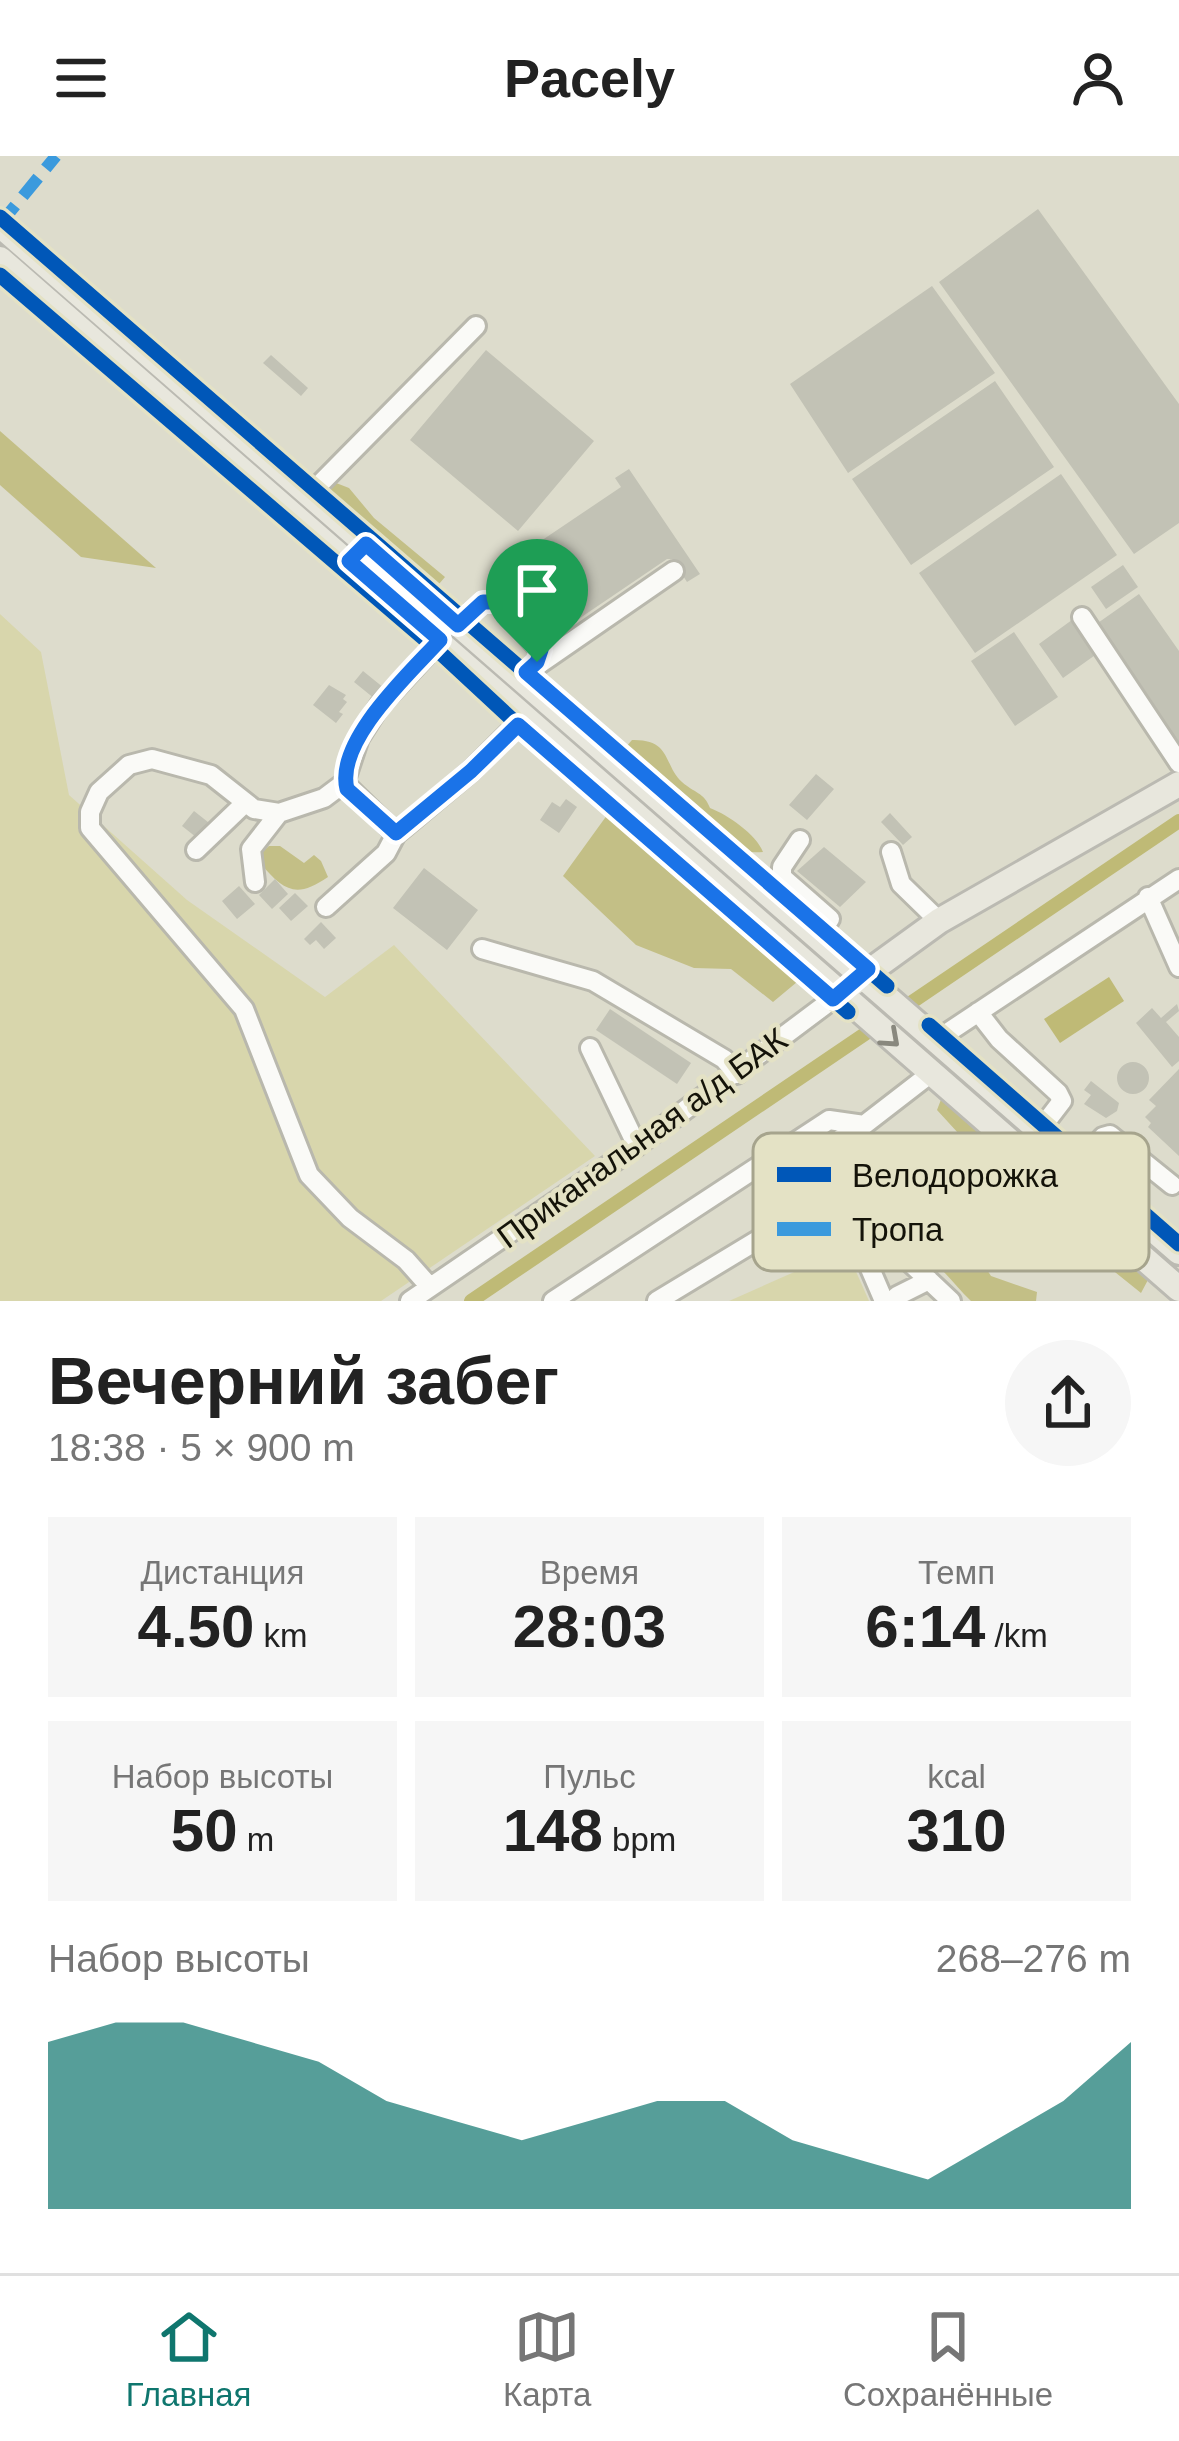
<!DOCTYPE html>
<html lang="ru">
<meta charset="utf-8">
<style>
body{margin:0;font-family:Arial,sans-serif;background:#f6f6f6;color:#222;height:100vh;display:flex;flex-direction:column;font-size:45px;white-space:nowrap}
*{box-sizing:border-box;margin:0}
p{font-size:39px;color:#767676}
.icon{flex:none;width:66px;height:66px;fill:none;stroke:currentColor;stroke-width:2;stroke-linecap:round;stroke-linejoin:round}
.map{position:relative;height:1145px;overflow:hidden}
.side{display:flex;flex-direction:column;background:#fff;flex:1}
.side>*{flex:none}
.pin{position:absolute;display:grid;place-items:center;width:102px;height:102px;color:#fff;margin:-123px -51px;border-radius:50% 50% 50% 0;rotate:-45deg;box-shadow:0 0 12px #0007}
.pin .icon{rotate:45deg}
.round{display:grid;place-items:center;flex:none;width:126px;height:126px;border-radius:63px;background:#f6f6f6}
.overview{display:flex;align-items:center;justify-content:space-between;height:204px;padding:0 48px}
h1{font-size:66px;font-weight:700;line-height:90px}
.stats{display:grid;grid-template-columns:repeat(3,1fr);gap:18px;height:204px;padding:12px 48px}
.stats div{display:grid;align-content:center;border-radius:0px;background:#f6f6f6;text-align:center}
.stats b{font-size:60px;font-weight:700}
.stats small{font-size:33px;font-weight:400}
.stats p{font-size:33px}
.chart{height:336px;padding:24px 48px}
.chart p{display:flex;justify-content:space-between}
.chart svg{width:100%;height:216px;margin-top:12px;fill:#0f766e;opacity:.7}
header{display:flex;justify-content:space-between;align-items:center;height:156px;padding:0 48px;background:#fff;font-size:54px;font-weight:700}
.tab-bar{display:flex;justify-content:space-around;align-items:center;height:168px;border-top:3px solid #e0e0e0;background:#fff;font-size:33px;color:#767676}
.tab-bar a{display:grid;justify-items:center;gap:6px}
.tab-bar .on{color:#0f766e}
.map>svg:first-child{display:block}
</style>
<header><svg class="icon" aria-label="menu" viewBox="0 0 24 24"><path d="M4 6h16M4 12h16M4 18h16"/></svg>Pacely<svg class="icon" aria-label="person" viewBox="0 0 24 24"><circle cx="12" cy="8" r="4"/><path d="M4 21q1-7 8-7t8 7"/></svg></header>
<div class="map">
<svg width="1179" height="1145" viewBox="0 0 1179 1145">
<rect width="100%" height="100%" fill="#dddccc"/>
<path fill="#d8d6ac" d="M 0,458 L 41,496 L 69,639 L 187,744 L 325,841 L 394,789 L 595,1000 L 381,1145 L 0,1145 Z
M 846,1093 L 869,1145 L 729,1145 Z"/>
<path fill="#c3bf86" d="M 0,275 L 156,412 L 81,401 L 0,329 Z
M 331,325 L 349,332 L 374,362 L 445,421 L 439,428 L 431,428 L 324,338 L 324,331 Z
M 632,584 C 672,583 663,609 682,626 C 694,637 704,636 710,652 C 728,659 756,678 763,696 C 719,700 698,666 671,638 C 655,622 630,616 625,592 Z
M 610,655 L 797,826 L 773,846 L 731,813 L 694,812 L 636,789 L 563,720 Z
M 269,690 L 280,690 L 304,707 L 314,699 L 321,705 L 328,721 C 296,743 284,735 260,707 L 262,696 Z
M 942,941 L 1149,1122 L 1141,1137 L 1003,1026 L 937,954 Z
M 848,990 L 861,996 L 885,1022 L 896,1022 C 924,1051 971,1088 991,1120 L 1037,1136 L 1036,1145 L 971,1145 C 957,1132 944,1113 929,1103 C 910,1090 891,1075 874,1060 C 862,1048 863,1043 846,1034 L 839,994 Z"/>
<path fill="#bfba76" d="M 1109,821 L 1124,845 L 1060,887 L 1044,863 Z"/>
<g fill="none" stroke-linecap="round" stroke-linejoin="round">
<path stroke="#bfba76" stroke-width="14" d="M 471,1145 L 1179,665"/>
</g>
<path fill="#c2c2b5" d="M 1038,53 L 1179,248 L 1179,367 L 1134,398 L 939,126 Z
M 932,130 L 995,217 L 848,317 L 790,228 Z
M 486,194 L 594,285 L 518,375 L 410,284 Z
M 271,199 L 308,232 L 301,240 L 263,207 Z
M 995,225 L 1054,311 L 911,409 L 852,323 Z
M 629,313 L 700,418 L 687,426 L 672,403 L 667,403 L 555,479 L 517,422 L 536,409 L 526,395 L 621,331 L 615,322 Z
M 1061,318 L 1117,399 L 975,497 L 919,417 Z
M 1123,409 L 1138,431 L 1106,453 L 1091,431 Z
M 1139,438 L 1179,495 L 1179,590 L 1095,469 Z
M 1076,461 L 1098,497 L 1063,522 L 1039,488 Z
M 1014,476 L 1058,541 L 1015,570 L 971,505 Z
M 363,515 L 384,532 L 375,543 L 354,526 Z
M 329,529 L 346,539 L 343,543 L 347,546 L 339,556 L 343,558 L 336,567 L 313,549 Z
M 816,618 L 834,633 L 807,664 L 789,649 Z
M 566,643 L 577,651 L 559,677 L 540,664 L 552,646 L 560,651 Z
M 194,655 L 213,670 L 201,685 L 182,670 Z
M 890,657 L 912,681 L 903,689 L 881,666 Z
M 824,691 L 866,726 L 840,751 L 797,715 Z
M 424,712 L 478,754 L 447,794 L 393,752 Z
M 275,723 L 288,738 L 272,753 L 259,739 Z
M 239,730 L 255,748 L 237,763 L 222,745 Z
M 295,737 L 308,750 L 291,765 L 279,752 Z
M 321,766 L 336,782 L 324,793 L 316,784 L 310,789 L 304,783 Z
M 1177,848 L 1179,855 L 1166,866 L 1179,881 L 1179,905 L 1172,911 L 1136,867 L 1152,852 L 1161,862 Z
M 610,853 L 691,907 L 677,928 L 596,874 Z
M1117 922a16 16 0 1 1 32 0a16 16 0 1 1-32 0Z
M 1179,913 L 1179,1000 L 1148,971 L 1151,967 L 1145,961 L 1156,950 L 1149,944 Z
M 1091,925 L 1119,947 L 1117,955 L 1106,962 L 1084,948 L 1091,939 L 1084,934 Z"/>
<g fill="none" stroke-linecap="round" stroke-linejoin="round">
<defs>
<path id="minor" d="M 309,339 L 476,170
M 1082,461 L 1179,607
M 458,469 L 483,446 L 497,446 L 540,494
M 519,522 L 674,415
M 396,678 L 471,615 L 526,560
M 800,684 L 782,711 L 782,721 L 830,763
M 196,694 L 244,648
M 891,696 L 901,728 L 939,765
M 255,726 L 251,693 L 279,657
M 1148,741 L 1179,811
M 326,751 L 386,697 L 396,678 L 344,627
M 482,793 L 593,825 L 724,903 L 737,918
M 978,856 L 999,883 L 1058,937 L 1062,945 L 1039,975
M 935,885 L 1179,723
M 590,892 L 637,990
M 1079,1008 L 1103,981 L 1110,979 L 1172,1029
M 820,1053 C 822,998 813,997 864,969
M 847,1059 L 869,1068 L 951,1145
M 430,1131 L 406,1104 L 350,1062 L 309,1019 L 244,853 L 90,672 L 90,656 L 99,636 L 129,609 L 152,603 L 211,619 L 254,653 L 279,657 L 324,642 L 344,627 L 359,582 L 380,549 L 440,484
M 897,1140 L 929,1124
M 410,1145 L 637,990 L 841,837
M 553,1145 L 829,964 L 864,969 L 930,918
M 657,1145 L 794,1062 L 820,1053 L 847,1059 L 884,1145"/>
<path id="major" d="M 0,69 L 1179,1096
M 0,103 L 1179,1133
M 852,828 L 939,765 L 1179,628"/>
</defs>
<use href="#minor" stroke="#b9b8ad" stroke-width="24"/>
<use href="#major" stroke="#bbbab2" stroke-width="30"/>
<use href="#minor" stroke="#fafaf7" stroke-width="18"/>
<use href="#major" stroke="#e8e7dd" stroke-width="24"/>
<path stroke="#3b9add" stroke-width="12" stroke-dasharray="24 12" stroke-linecap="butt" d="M 0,68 L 56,0"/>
<defs>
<path id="cycleway" d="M 0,61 L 887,830
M 0,119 L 434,491 L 518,569 L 848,856
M 929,869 L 1179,1088"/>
</defs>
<use href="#cycleway" stroke="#e4e2c5" stroke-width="22"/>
<use href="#cycleway" stroke="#0057b8" stroke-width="15"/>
</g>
<defs><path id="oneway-chevron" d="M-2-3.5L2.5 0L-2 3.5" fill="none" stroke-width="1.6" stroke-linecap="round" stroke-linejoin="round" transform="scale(3)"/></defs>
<use stroke="#89887e" href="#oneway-chevron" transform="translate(891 883) rotate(42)"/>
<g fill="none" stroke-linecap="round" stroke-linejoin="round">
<defs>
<path id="route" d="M 366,388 L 458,469 L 483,446 L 497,446 L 541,494 L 537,506 L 526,516 L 868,813 L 833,843 L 518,569 L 471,615 L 396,677 L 347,633 C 335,585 410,517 440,484 L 349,405 Z"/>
</defs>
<use href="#route" stroke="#fff" stroke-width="24"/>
<use href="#route" stroke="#1a73e8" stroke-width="15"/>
</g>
<g text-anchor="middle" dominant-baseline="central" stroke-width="9" stroke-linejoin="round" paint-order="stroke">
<g font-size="33" fill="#141309" stroke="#e4e2c5">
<text transform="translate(642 982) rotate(-36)">Приканальная а/д БАК</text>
</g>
</g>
<rect x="753" y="977" width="396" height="138" rx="18" fill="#e4e2c5" stroke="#a6a48d" stroke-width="3"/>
<rect x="777" y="1011" width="54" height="15" fill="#0057b8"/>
<rect x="777" y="1066" width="54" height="14" fill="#3b9add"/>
<g font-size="33" fill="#141309">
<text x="852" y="1031">Велодорожка</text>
<text x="852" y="1085">Тропа</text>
</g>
</svg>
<div class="pin" style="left:537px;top:506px;background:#1e9e55"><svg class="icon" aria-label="arrive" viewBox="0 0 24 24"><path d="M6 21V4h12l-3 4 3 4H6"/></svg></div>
</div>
<section class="side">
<div class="overview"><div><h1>Вечерний забег</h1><p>18:38 · 5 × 900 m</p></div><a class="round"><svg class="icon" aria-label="share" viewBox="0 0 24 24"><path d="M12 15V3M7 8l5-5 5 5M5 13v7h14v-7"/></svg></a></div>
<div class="stats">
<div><p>Дистанция</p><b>4.50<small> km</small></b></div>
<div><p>Время</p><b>28:03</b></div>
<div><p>Темп</p><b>6:14<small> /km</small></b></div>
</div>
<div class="stats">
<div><p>Набор высоты</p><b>50<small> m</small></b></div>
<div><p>Пульс</p><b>148<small> bpm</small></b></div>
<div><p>kcal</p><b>310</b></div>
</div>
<div class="chart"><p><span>Набор высоты</span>268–276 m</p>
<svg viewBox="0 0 160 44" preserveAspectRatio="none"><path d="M0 44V10L10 6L20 6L30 10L40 14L50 22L60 26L70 30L80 26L90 22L100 22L110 30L120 34L130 38L140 30L150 22L160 10V44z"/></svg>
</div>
</section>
<nav class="tab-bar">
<a class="on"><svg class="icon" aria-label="home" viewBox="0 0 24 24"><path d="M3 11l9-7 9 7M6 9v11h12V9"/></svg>Главная</a>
<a><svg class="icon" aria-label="map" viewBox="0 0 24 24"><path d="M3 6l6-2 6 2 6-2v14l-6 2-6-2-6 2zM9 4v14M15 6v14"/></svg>Карта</a>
<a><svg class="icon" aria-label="saved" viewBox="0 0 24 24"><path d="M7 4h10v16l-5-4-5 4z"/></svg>Сохранённые</a>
</nav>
